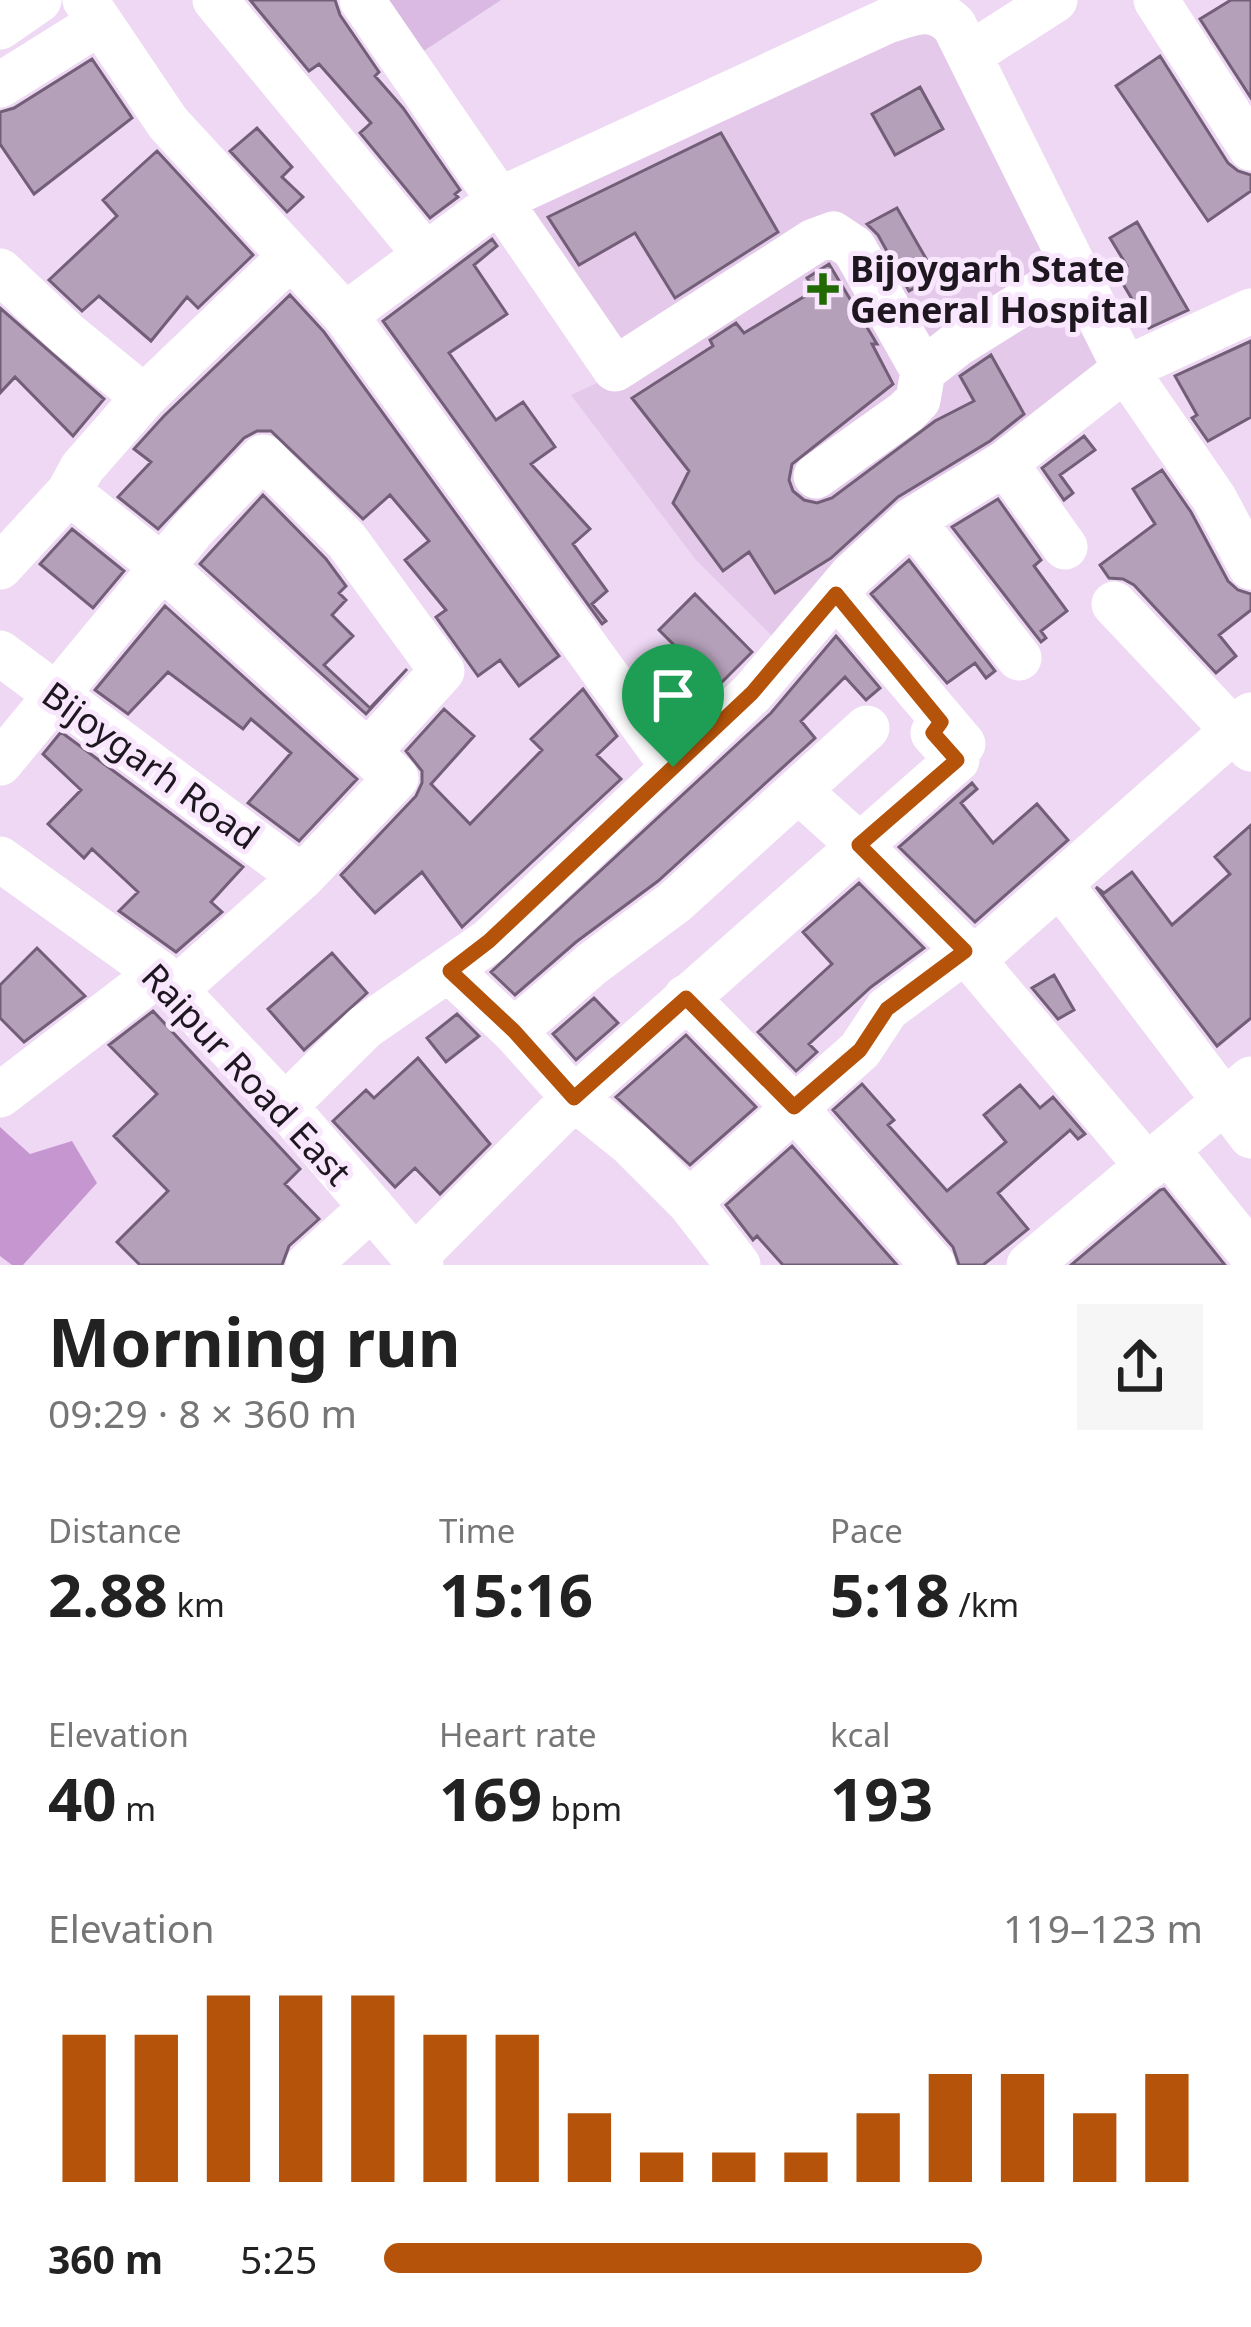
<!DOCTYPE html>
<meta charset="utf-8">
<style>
body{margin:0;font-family:"Noto Sans",sans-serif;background:#f6f6f6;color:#222;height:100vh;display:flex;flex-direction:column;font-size:45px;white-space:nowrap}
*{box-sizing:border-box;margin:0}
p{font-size:39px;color:#767676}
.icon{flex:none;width:66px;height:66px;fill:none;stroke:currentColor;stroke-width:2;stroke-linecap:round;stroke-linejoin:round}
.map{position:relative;height:1265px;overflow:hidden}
.details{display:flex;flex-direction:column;background:#fff;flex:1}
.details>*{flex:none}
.pin{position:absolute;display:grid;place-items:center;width:102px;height:102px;color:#fff;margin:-123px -51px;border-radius:50% 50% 50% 0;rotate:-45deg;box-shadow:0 0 12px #0007}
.pin .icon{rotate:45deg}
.round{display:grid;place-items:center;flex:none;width:126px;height:126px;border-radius:0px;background:#f6f6f6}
.head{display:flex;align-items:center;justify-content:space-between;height:204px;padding:0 48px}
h1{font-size:66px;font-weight:700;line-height:90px}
.metrics{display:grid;grid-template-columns:repeat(3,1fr);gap:18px;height:204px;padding:12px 48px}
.metrics div{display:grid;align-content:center}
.metrics b{font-size:60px;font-weight:700}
.metrics small{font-size:33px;font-weight:400}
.metrics p{font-size:33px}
.chart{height:336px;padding:24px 48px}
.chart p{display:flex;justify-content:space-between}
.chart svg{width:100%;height:216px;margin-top:12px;stroke:#b45309;stroke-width:6}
ul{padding:0 48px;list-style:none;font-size:39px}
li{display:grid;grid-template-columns:192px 144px 1fr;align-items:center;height:90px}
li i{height:30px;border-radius:15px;background:#b45309}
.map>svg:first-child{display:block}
</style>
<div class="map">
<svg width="1251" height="1265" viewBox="0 0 1251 1265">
<rect width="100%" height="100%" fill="#eed8f4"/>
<path fill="#e4c9eb" d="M 939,23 L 1123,378 L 782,646 L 696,560 L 571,395 L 621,372 L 516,207 L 890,30 Z"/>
<path fill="#dab9e2" d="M 374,0 L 501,0 L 413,58 Z"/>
<path fill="#c696d1" d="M 0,1127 L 30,1154 L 72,1141 L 97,1183 L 23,1265 L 12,1265 L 0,1256 Z"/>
<path fill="#b5a0ba" stroke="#725f77" stroke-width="3" d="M 250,0 L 335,0 L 340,15 L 379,72 L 375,76 L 403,108 L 460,190 L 455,194 L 458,197 L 430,218 L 360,133 L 371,123 L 319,64 L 309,71 Z
M 1231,0 L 1251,0 L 1251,98 L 1200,19 Z
M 1160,56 L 1228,163 L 1238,171 L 1251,175 L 1251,191 L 1208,221 L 1116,86 Z
M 92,59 L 132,118 L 34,194 L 0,144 L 0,112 L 14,108 Z
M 920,87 L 943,129 L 895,155 L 872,114 Z
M 257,128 L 292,167 L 282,177 L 303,197 L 287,212 L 230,151 Z
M 721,133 L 778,232 L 675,298 L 635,233 L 579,265 L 548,217 Z
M 157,151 L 253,255 L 198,308 L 187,297 L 151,341 L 99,296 L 82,311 L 49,280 L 117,216 L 103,200 Z
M 897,208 L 936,276 L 909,291 L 878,235 L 867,224 Z
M 1137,222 L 1188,310 L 1149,328 L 1116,272 L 1127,266 L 1110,238 Z
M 492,239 L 497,246 L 474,265 L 507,314 L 449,353 L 496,420 L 523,402 L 555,447 L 531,464 L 590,529 L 573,544 L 607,591 L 592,604 L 606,621 L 602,624 L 383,321 Z
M 829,264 L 877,344 L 872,344 L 893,384 L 792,464 L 789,480 L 793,491 L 804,500 L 817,503 L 832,498 L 935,421 L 974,401 L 960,376 L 991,355 L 1024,414 L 990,441 L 898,497 L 831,558 L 775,593 L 749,552 L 723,571 L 673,503 L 689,471 L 632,398 L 713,346 L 710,340 L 736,323 L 744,333 L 815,290 L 807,278 Z
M 290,295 L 324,332 L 559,656 L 519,686 L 500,660 L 478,676 L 436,617 L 446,610 L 405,560 L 429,541 L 390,495 L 363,519 L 271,431 L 257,431 L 244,438 L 158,529 L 118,497 L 151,462 L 134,449 L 164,416 Z
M 0,308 L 104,399 L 73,436 L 15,377 L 0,393 Z
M 1251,341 L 1251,417 L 1208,441 L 1192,418 L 1197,415 L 1175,376 Z
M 1084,436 L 1095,450 L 1060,475 L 1073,493 L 1064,500 L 1042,468 Z
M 1162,470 L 1191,512 L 1228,581 L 1238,590 L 1251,594 L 1251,610 L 1219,635 L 1236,656 L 1216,673 L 1134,585 L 1123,579 L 1109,578 L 1100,565 L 1155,524 L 1133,489 Z
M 263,495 L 326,559 L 346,586 L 339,593 L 346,600 L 332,615 L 353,636 L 324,665 L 370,708 L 407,669 L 366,714 L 200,564 Z
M 998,499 L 1041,560 L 1034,566 L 1067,611 L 1041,631 L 1046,638 L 1041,642 L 952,527 Z
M 72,529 L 124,571 L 93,608 L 40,564 Z
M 909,560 L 995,671 L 986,678 L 975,663 L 947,683 L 871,594 Z
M 695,594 L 752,652 L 677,727 L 650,689 L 686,657 L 659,630 Z
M 165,606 L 357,779 L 299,841 L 248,803 L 291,753 L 251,719 L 243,729 L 168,672 L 128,714 L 95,690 Z
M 836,636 L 880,688 L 866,700 L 845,677 L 801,721 L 815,738 L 658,881 L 576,942 L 515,995 L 491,972 L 771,713 Z
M 583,689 L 617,736 L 597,755 L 621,779 L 462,927 L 422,872 L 375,913 L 341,875 L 416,796 L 422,783 L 422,771 L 406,751 L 444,709 L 474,736 L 431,784 L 470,824 L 542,750 L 531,739 Z
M 61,732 L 243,867 L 211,902 L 222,912 L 176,952 L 119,911 L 138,892 L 92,849 L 84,858 L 48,824 L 81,790 L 43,754 Z
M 972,783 L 977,789 L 961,803 L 993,843 L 1037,804 L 1068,840 L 975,922 L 899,847 Z
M 1251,825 L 1251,1018 L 1217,1046 L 1096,887 L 1104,893 L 1132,872 L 1172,925 L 1230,874 L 1215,857 Z
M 859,883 L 924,948 L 871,987 L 809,1044 L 817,1052 L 796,1071 L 758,1032 L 832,964 L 803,932 Z
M 37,948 L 85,996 L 24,1042 L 0,1018 L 0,985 Z
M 332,953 L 367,993 L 304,1050 L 268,1009 Z
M 1054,975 L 1074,1010 L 1058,1019 L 1032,988 Z
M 594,998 L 618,1023 L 576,1060 L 553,1034 Z
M 153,1011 L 300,1169 L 285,1184 L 319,1219 L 289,1246 L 282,1265 L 140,1265 L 117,1242 L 168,1191 L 114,1136 L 157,1094 L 109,1045 Z
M 457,1014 L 479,1036 L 446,1062 L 427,1038 Z
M 686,1035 L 756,1107 L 690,1165 L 616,1097 Z
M 418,1058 L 490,1144 L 440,1194 L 415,1168 L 395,1187 L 333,1121 L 366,1090 L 374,1098 Z
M 862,1084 L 894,1120 L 888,1125 L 947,1191 L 1006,1142 L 984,1115 L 1020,1085 L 1040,1108 L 1053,1097 L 1085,1134 L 1078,1139 L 1070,1130 L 998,1193 L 1028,1229 L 983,1265 L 959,1265 L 953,1247 L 833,1110 Z
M 792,1146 L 897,1265 L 783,1265 L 757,1236 L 753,1240 L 726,1205 Z
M 1164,1189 L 1225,1265 L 1071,1265 L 1160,1190 Z"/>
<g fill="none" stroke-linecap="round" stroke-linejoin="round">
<path stroke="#fff" stroke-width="45" d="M 85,0 L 168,123 L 345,315 L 673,767
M 215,0 L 426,255
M 362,0 L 615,369 L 814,241 L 833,234 L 854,248 L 923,371 L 918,400 L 906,412 L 816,476
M 1156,0 L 1251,148
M 0,27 L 39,0
M 969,55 L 1055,0
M 0,85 L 99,23
M 0,271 L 67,334 L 144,397
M 345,315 L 501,199 L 887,21 C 914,13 931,3 954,25 L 1125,369 L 1214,498 L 1251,567
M 923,371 L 956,345 L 1076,270
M 1005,463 L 1065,547
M 69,492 L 165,569 L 396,778 L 302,877 L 176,989
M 912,520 L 1019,658
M 0,567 L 69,492 L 82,468 L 144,397 L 289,258
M 836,594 L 963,744
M 1114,604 L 1251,749
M 0,653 L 302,877
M 0,763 L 195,527 L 263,457 L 347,541 L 442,671 L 369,751
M 800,792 L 859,845 L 965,951 L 1148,1167
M 0,859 L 159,973 L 285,1106 L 421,1265
M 1060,884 L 1251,1136
M 973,960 L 1251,715
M 450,971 L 514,1031 L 574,1098 L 631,1144 L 689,1202 L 738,1265
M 686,997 L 794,1107 L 933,1265
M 514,1031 L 592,964 L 675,902 L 867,728
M 0,1095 L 159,973
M 285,1106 L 365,1027 L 489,941 L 752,693 L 852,575 L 912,520 L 1005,463 L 1125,369 L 1251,311
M 1167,1150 L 1251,1254
M 689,1202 L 860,1050 L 887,1009 L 965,951
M 415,1257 L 574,1098 L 957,760 L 933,733 L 941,721
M 308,1265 L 372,1207
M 1029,1265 L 1251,1079"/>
</g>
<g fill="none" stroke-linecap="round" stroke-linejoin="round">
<defs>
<path id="route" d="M 836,594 L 941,722 L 933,733 L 957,760 L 859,845 L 965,951 L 887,1009 L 860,1050 L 794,1107 L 686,998 L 574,1098 L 514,1031 L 450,971 L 489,941 L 752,693 Z"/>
</defs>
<use href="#route" stroke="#fff" stroke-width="24"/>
<use href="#route" stroke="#b45309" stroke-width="15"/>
</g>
<path fill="#216903" stroke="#f9e7fd" stroke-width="4.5" d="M817 271h12v12h12v12h-12v12h-12v-12h-12v-12h12z"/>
<g text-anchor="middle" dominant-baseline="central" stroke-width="10" stroke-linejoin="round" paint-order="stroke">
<g font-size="36" font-weight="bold" fill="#1e1720" stroke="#f9e7fd" text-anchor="start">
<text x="850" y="268">Bijoygarh State<tspan x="850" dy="41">General Hospital</tspan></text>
</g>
<g font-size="36" fill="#1e1720" stroke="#f9e7fd">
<text transform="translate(151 765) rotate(36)">Bijoygarh Road</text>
<text transform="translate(247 1074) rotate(47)">Raipur Road East</text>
</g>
</g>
</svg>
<div class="pin" style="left:673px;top:767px;background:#1e9e55"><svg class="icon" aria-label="arrive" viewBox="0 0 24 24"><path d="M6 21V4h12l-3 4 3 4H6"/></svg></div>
</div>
<section class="details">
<div class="head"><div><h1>Morning run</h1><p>09:29 · 8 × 360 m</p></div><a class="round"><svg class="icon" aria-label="share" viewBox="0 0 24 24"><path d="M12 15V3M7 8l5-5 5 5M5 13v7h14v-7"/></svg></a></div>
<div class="metrics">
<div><p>Distance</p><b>2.88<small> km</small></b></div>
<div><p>Time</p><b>15:16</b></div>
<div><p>Pace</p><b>5:18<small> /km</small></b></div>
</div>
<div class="metrics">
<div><p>Elevation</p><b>40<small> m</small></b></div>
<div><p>Heart rate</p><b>169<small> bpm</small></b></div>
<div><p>kcal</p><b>193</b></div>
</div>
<div class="chart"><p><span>Elevation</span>119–123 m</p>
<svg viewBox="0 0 160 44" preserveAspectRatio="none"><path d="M5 44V14M15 44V14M25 44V6M35 44V6M45 44V6M55 44V14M65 44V14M75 44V30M85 44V38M95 44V38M105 44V38M115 44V30M125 44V22M135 44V22M145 44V30M155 44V22"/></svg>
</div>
<ul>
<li><b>360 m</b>5:25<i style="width:73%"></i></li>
</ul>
</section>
